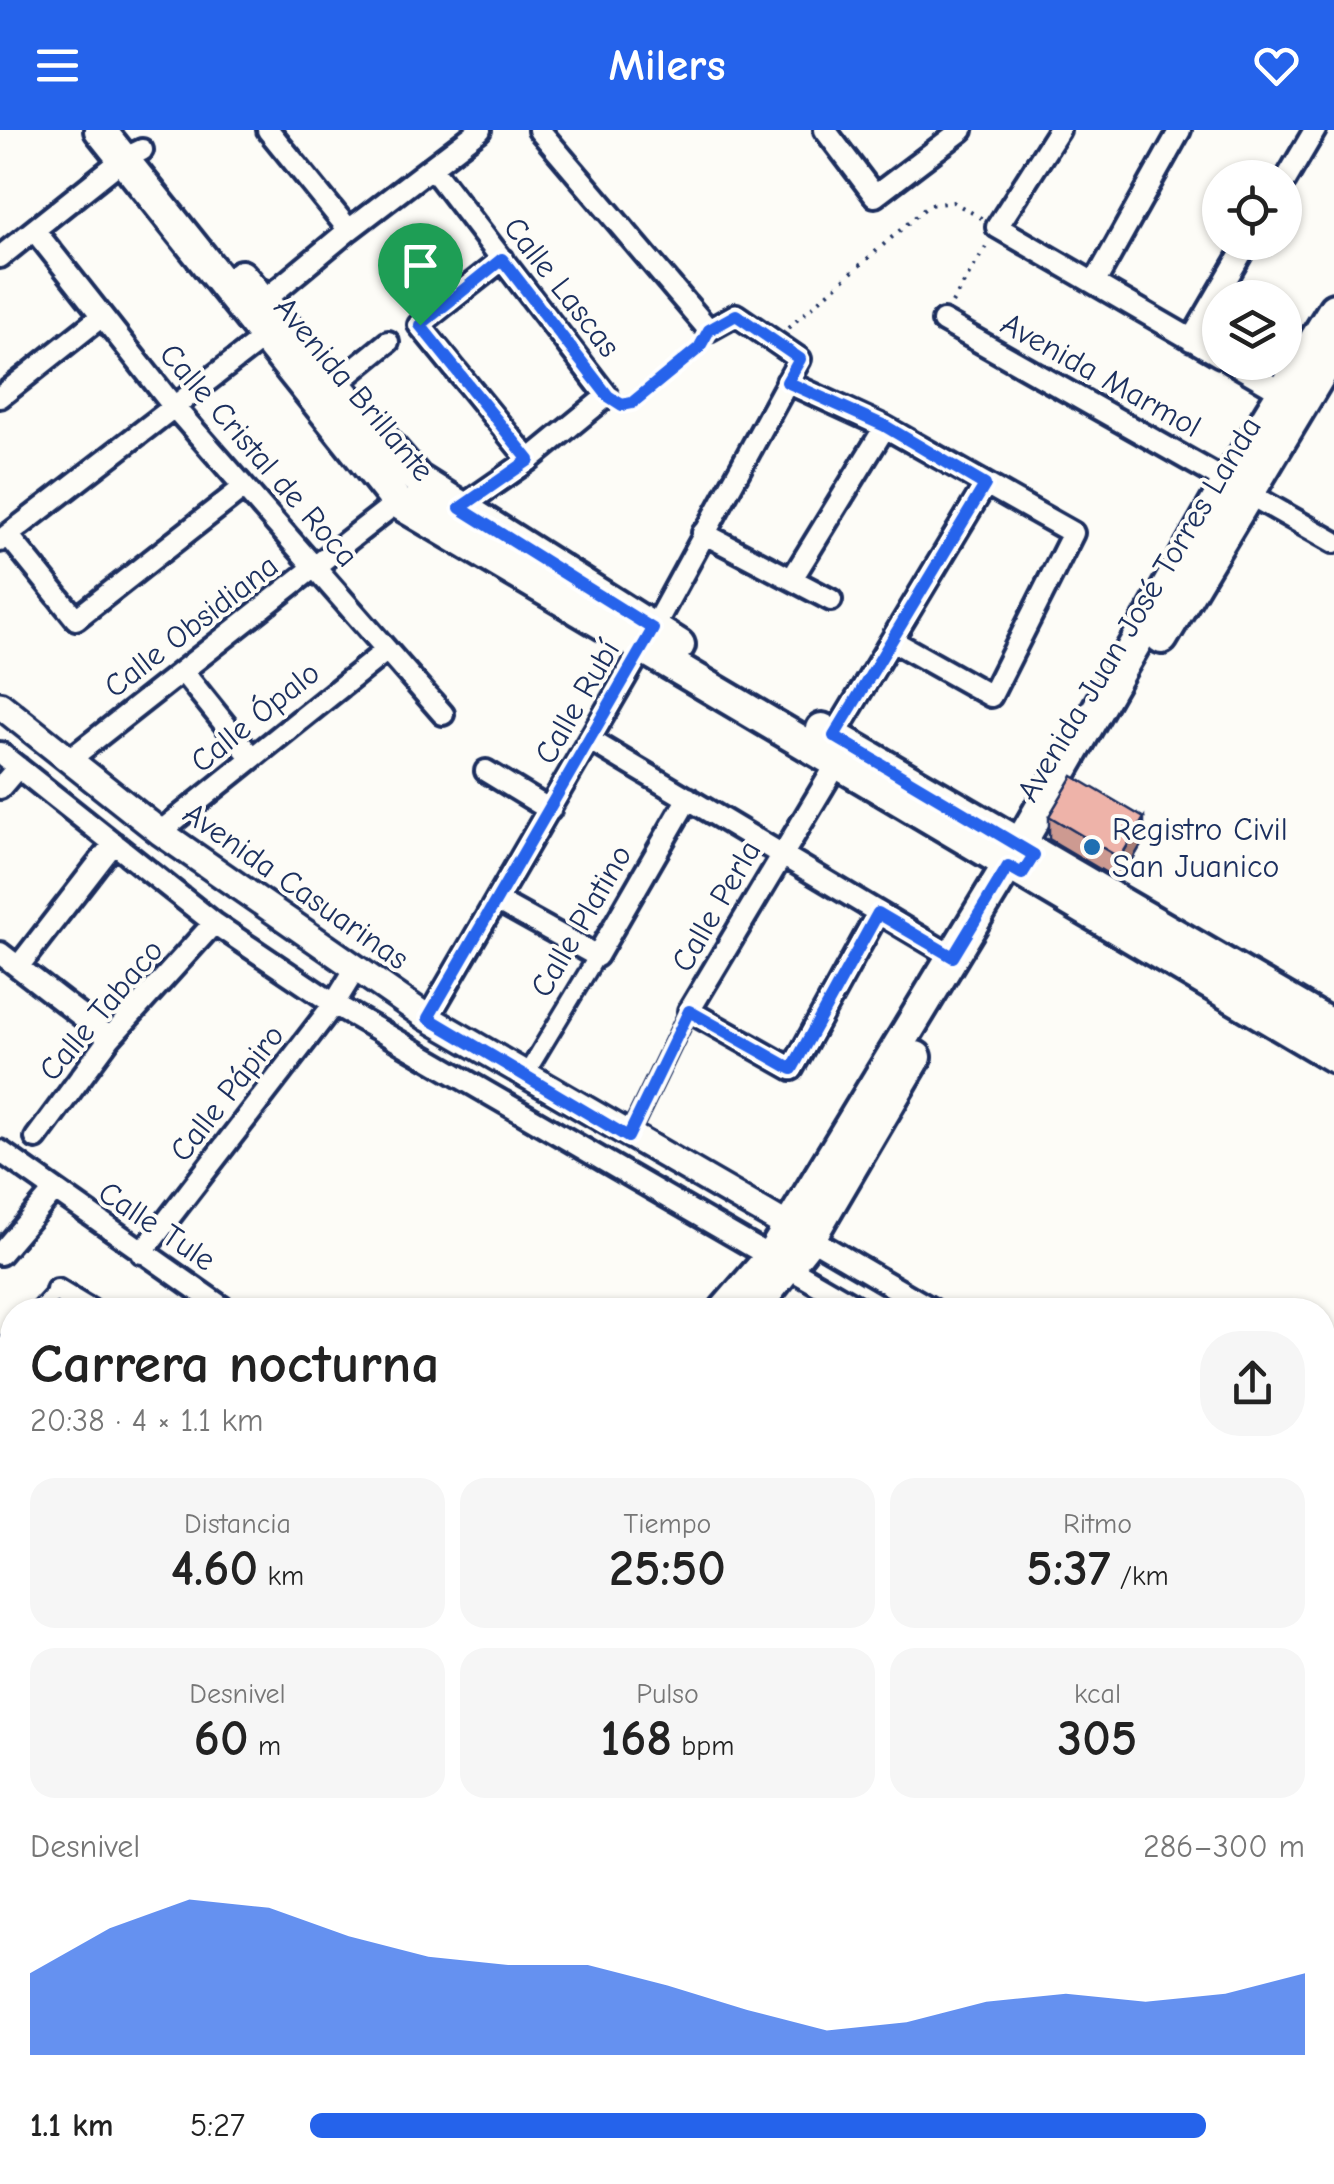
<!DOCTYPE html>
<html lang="es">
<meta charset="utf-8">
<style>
body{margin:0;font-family:"Comic Neue",sans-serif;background:#f6f6f6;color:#222;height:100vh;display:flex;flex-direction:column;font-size:38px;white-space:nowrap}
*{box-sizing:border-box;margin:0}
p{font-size:32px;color:#767676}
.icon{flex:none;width:55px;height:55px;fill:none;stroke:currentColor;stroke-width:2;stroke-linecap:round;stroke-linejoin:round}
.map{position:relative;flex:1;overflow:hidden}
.details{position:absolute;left:0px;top:1168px;width:1335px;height:888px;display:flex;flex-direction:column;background:#fff;border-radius:40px 40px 0 0;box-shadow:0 2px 8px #0004}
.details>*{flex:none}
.fabs{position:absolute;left:1202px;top:30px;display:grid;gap:20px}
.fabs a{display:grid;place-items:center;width:100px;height:100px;border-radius:50%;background:#fff;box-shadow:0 2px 8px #0004;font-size:50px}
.pin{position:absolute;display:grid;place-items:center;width:85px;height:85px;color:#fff;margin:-102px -42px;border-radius:50% 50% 50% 0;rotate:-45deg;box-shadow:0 0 10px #0007}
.pin .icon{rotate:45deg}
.round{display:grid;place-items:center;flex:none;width:105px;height:105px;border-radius:40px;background:#f6f6f6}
.overview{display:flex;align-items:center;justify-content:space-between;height:170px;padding:0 30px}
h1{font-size:55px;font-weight:700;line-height:75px}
.metrics{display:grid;grid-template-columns:repeat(3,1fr);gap:15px;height:170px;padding:10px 30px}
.metrics div{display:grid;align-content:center;border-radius:25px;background:#f6f6f6;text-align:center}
.metrics b{font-size:50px;font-weight:700}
.metrics small{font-size:28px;font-weight:400}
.metrics p{font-size:28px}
.chart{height:280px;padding:20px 30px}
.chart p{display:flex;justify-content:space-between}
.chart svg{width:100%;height:180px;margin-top:10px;fill:#2563eb;opacity:.7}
ul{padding:0 30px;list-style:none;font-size:32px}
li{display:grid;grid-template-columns:160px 120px 1fr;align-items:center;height:75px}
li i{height:25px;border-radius:12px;background:#2563eb}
header{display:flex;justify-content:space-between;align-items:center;height:130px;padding:0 30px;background:#2563eb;color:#fff;font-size:45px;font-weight:700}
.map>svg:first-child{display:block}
</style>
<header><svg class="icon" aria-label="menu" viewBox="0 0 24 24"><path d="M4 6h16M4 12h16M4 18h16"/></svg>Milers<svg class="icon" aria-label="heart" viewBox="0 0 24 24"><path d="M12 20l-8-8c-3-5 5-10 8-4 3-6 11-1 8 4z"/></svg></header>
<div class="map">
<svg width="1334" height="2054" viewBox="0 0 1334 2054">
<rect width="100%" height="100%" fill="#fdfcf7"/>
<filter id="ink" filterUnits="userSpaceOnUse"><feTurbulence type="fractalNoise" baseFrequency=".01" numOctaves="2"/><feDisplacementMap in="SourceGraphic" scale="20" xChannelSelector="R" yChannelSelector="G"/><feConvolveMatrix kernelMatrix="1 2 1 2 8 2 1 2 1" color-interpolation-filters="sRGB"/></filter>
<g filter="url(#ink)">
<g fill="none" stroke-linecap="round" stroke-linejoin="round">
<defs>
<path id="service" d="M 368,2054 L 377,2042"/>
<path id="pedestrian" d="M 526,944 L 597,826
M 628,1007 L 689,881
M 39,1180 L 57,1160
M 0,1223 L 12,1209
M 0,1408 L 12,1418"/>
<path id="minor" d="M 268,0 L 349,100
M 825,0 L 875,66 L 962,0
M 1059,0 L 997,97 L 1220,226
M 432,38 L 607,266 L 529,330 L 460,378
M 1285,51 L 1315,0
M 35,101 L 174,277 L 443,584
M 0,127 L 123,29 L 142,20
M 503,129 L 419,195 L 529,330
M 1095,152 L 1180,0
M 255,178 L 349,100 L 480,0
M 943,191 L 1334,412
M 1191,210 L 1248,112
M 1231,232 L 1284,263
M 787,252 L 885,297 L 1073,403 L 991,566 L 893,511
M 334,256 L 388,212
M 0,267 L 102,186
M 703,403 L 831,470
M 8,405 L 76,489 L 243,358
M 0,411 L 275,199
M 793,447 L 885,297
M 183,542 L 252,628
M 834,606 L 985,355
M 590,610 L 953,827
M 0,623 L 214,793 L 334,874 L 862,1180
M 69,630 L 397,372
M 838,632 L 689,881 L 792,939 L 878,783
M 486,641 L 550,680
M 0,658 L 18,637
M 160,702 L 387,520
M 498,771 L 597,826 L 688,668
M 0,823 L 110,908
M 18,837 L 114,713
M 428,888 L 643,517 L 800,229 L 736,185 L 709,200 L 539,0
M 36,1008 L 110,908 L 214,793
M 0,1021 L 226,1180
M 810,1108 L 933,1180
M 142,1123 L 334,874 L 356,838
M 0,1124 L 53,1062
M 57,1160 L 90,1180
M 1322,1266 L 1334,1272
M 0,1314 L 12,1300
M 1322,1390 L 1334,1387
M 0,1484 L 12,1470
M 0,1743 L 12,1752
M 0,1820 L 12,1829
M 0,1904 L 12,1889
M 148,2054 L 157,2042"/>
<path id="tertiary" d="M 0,575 L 160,702 L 428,888 L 805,1106
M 1322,1253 L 1334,1234
M 529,2042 L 546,2054
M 723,2042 L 740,2054
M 848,2054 L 854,2042"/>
<path id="secondary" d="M 100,0 L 397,372 L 1334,927
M 241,146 L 417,349 L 679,515
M 1162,508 L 1334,221
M 822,599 L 1334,897
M 725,1180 L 770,1128 L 1008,735 L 1229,350 L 1334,179
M 753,1180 L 810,1108 L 916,927
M 0,1988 L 12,1974
M 0,2022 L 12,2008"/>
<path id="primary" d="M 0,1597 L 12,1605
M 0,1661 L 12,1668
M 573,2042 L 590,2054
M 684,2042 L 702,2054"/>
</defs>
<use href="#service" stroke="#1b2f5e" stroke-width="18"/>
<use href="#pedestrian" stroke="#1b2f5e" stroke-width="22"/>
<use href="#minor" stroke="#1b2f5e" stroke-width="28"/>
<use href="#tertiary" stroke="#1b2f5e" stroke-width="32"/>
<use href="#secondary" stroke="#1b2f5e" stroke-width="38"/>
<use href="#primary" stroke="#1b2f5e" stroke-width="40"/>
<path stroke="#1b2f5e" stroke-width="4" stroke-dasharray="2.5 8" stroke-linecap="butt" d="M 952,173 L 988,113
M 788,198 L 929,75 L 953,72 L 983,89
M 625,274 L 633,273 L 700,217"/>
<use href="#service" stroke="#fdfcf7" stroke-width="10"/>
<use href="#pedestrian" stroke="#fdfcf7" stroke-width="15"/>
<use href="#minor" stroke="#fdfcf7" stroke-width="20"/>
<use href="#tertiary" stroke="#fdfcf7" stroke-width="25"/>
<use href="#secondary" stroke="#fdfcf7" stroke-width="30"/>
<use href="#primary" stroke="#fdfcf7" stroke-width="32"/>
</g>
<path fill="#cd9a91" stroke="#1b2f5e" stroke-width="2.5" d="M 1049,686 L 1144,710 L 1120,751 L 1049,709 Z"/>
<path fill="#a77d76" stroke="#1b2f5e" stroke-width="2.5" d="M 1144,688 L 1144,710 L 1120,751 L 1120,728 Z"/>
<path fill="#eeb3a9" stroke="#1b2f5e" stroke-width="2.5" d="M 1073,646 L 1144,688 L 1120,728 L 1049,686 Z"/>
</g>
<g fill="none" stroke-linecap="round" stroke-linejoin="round" filter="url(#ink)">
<defs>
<path id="route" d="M 502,129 L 608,266 L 622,275 L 632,273 L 699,218 L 709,200 L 736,185 L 800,229 L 787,252 L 885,296 L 985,355 L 834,606 L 1034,725 L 1022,744 L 1008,736 L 953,827 L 878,783 L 792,939 L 689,881 L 628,1007 L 428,888 L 653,499 L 460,378 L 529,330 L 420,195 Z"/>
</defs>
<use href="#route" stroke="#fff" stroke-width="20"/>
<use href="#route" stroke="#2563eb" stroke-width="12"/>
</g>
<circle fill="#1f6fb2" stroke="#fdfcf7" stroke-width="4" cx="1092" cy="717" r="10"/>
<g text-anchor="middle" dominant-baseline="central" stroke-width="8" stroke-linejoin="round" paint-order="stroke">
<g font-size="32" fill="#1b2f5e" stroke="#fdfcf7">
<text transform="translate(562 157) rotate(52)">Calle Lascas</text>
<text transform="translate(1101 245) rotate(29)">Avenida Marmol</text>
<text transform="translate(354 259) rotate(50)">Avenida Brillante</text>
<text transform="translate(259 325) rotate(49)">Calle Cristal de Roca</text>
<text transform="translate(1139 479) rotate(-59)">Avenida Juan José Torres Landa</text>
<text transform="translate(191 496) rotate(-38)">Calle Obsidiana</text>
<text transform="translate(577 572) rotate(-60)">Calle Rubí</text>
<text transform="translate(255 587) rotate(-39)">Calle Ópalo</text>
<text transform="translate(296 756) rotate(35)">Avenida Casuarinas</text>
<text transform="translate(716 776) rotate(-60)">Calle Perla</text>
<text transform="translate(581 791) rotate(-60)">Calle Platino</text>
<text transform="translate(101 880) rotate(-50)">Calle Tabaco</text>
<text transform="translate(227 963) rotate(-52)">Calle Pápiro</text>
<text transform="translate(157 1096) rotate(34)">Calle Tule</text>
</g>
<g font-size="32" fill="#1b2f5e" stroke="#fdfcf7" text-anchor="start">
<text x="1112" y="699">Registro Civil<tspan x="1112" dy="37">San Juanico</tspan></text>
</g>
</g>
</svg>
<div class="fabs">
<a><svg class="icon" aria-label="locate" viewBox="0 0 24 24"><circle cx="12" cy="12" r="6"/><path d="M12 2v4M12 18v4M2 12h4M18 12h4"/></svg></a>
<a><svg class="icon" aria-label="layers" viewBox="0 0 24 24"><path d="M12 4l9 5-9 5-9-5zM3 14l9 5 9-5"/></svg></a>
</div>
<div class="pin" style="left:420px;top:195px;background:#1e9e55"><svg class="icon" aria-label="arrive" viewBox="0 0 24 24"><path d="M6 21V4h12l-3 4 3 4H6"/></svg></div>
<section class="details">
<div class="overview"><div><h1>Carrera nocturna</h1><p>20:38 · 4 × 1.1 km</p></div><a class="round"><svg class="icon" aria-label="share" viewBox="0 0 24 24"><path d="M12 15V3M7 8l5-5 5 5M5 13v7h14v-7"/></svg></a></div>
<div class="metrics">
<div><p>Distancia</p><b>4.60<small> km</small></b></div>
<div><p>Tiempo</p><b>25:50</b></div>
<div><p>Ritmo</p><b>5:37<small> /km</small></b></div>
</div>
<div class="metrics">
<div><p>Desnivel</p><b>60<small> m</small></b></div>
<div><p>Pulso</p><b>168<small> bpm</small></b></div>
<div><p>kcal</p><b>305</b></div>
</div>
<div class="chart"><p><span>Desnivel</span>286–300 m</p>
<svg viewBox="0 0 160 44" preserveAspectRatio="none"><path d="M0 44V24L10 13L20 6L30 8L40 15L50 20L60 22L70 22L80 27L90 33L100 38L110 36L120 31L130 29L140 31L150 29L160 24V44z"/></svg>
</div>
<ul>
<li><b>1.1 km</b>5:27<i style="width:90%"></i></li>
</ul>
</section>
</div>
